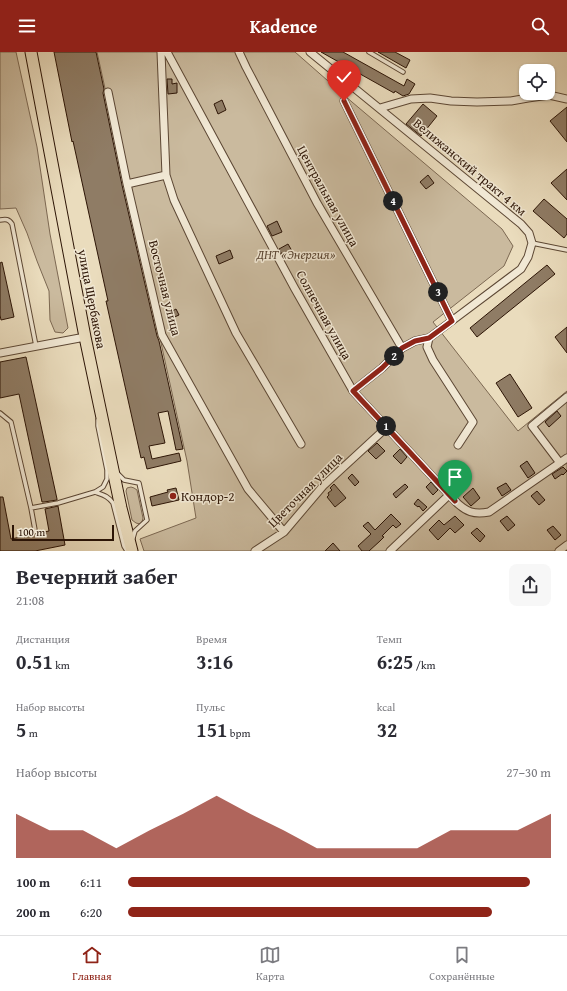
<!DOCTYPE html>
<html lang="ru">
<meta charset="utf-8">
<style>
body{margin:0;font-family:"Gentium Book Plus",serif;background:#f7f7f7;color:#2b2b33;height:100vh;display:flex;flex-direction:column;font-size:15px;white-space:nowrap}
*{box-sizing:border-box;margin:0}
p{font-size:13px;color:#7c7c81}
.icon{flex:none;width:22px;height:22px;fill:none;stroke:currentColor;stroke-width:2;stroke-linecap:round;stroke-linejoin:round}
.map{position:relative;height:499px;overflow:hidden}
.details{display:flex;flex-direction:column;background:#fff;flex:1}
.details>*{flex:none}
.tools{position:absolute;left:519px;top:12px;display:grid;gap:8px}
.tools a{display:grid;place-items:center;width:36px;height:36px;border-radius:8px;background:#fff;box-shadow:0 1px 3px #0004;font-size:20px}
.scale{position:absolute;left:12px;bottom:10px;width:102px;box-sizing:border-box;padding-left:4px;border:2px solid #2d1506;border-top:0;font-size:11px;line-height:14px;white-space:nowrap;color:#2d1506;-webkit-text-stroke:3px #f1e8d4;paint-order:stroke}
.pin{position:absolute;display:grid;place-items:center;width:34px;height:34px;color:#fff;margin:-41px -17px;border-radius:50% 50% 50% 0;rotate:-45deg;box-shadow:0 0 4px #0007}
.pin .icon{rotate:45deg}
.km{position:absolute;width:20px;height:20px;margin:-10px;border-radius:50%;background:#222;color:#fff;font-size:11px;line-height:20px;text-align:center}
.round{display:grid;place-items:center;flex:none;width:42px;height:42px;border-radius:8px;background:#f7f7f7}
.overview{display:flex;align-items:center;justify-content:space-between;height:68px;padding:0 16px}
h1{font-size:22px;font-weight:600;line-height:30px}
.figures{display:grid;grid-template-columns:repeat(3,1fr);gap:6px;height:68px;padding:4px 16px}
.figures div{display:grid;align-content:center}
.figures b{font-size:20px;font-weight:600}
.figures small{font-size:11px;font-weight:400}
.figures p{font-size:11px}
.chart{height:112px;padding:8px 16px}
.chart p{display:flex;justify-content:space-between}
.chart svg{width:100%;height:72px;margin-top:4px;fill:#8f2418;opacity:.7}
ul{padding:0 16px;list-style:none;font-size:13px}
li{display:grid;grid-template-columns:64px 48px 1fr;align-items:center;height:30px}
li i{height:10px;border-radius:5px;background:#8f2418}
header{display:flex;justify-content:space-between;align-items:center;height:52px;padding:0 16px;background:#8f2418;color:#fff;font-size:18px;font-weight:600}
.dock{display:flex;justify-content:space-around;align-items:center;height:56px;border-top:1px solid #e1e1e2;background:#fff;font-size:11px;color:#7c7c81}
.dock a{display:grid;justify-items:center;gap:2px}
.dock .on{color:#8f2418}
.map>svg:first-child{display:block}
</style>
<header><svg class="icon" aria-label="menu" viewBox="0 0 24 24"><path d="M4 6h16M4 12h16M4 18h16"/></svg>Kadence<svg class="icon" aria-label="search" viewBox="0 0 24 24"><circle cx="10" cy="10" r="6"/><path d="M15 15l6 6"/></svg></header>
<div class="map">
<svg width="567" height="499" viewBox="0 0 567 499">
<rect width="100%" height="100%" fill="#eadcbd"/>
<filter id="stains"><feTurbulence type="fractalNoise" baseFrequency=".005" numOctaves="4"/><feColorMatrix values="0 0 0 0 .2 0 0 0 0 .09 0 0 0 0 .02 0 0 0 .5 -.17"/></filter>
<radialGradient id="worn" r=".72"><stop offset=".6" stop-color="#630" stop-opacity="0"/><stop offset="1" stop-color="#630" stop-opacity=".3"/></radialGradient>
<path fill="#caba9e" stroke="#7c6852" d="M 0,0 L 16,0 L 37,95 L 50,182 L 68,276 L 63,281 L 55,280 L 50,268 L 49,239 L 37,209 L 27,181 L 16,156 L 0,157 Z
M 97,0 L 295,0 L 352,50 L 502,177 L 513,194 L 504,214 L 433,270 L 518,379 L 567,339 L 567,499 L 144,499 L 140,487 L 196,466 L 187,409 Z
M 131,435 L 134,436 L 137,438 L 143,466 L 142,470 L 140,472 L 136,471 L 132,468 L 126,439 L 127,436 Z"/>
<path fill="#8f7c65" stroke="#2d1506" d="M 54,0 L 96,0 L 104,37 L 103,41 L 122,133 L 157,284 L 159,289 L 183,397 L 176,398 L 168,359 L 158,361 L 165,391 L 149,394 L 152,407 L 179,401 L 181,409 L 147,417 L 144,405 L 141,406 L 106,249 L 108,249 L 73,89 L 72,90 Z
M 321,0 L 343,0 L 404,34 L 407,27 L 415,32 L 409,42 L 403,44 L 395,39 L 394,41 Z
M 378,0 L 395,0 L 410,8 L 406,16 Z
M 167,27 L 172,27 L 172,32 L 177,31 L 177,41 L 168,42 Z
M 222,48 L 226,58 L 218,62 L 214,52 Z
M 423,52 L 437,64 L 421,84 L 406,72 Z
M 567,55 L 567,90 L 550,69 Z
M 567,117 L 567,148 L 551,131 Z
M 428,123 L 434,131 L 426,137 L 420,130 Z
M 544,147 L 567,167 L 567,182 L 564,186 L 533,159 Z
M 277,169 L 282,180 L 272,184 L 267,174 Z
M 288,192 L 292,199 L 283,204 L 279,197 Z
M 230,198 L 233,206 L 219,212 L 216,204 Z
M 2,210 L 14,265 L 1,268 L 0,263 L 0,211 Z
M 547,213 L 555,222 L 477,285 L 470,276 Z
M 176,257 L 179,263 L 170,267 L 167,262 Z
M 567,275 L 567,301 L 555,285 Z
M 26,305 L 57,447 L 57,448 L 44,450 L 42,450 L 19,342 L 0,346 L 0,310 Z
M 510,322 L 532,356 L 518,365 L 496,331 Z
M 557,359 L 561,364 L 549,375 L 545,370 Z
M 377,391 L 385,399 L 376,407 L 368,399 Z
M 400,397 L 407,405 L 401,412 L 393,404 Z
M 527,409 L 535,421 L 528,426 L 520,414 Z
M 563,415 L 567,419 L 563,423 L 562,422 L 555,427 L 552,422 Z
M 352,422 L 359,430 L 355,434 L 348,426 Z
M 431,430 L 438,438 L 433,443 L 426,435 Z
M 506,431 L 511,438 L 502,444 L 497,436 Z
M 334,432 L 346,446 L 335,455 L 327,445 L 329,443 L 328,441 L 332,438 L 330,436 Z
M 405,432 L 408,435 L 396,446 L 393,442 Z
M 176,436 L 179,448 L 152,454 L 150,445 L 168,440 L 167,438 Z
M 473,436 L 480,446 L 471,454 L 463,445 Z
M 537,439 L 545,448 L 539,453 L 531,444 Z
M 0,445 L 3,445 L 11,487 L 49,479 L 45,457 L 58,454 L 65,493 L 35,499 L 0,499 Z
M 418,447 L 427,455 L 423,459 L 419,454 L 418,455 L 414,452 Z
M 391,462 L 401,472 L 396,476 L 393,473 L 382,484 L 384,485 L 380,489 L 369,499 L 362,499 L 358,494 L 371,482 L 363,474 L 368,470 L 375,478 Z
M 455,464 L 464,473 L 455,481 L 450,476 L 438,488 L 429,478 L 439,468 L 444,473 Z
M 507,464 L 515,473 L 508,479 L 500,469 Z
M 553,474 L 561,483 L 555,488 L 547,478 Z
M 477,476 L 485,484 L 480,490 L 471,481 Z
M 333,491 L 340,499 L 325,499 Z"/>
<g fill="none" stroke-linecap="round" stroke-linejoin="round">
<defs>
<path id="lane" d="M 369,0 L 403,20
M 0,168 C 6,167 9,167 12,172 L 36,294
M 532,191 L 567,198
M 0,361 L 11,370 L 31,456 L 35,478
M 118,422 L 124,428 L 139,431 L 147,468 L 135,479 L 133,486
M 95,440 C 103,443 108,444 113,451 L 124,494 L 127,499
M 31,456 L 58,451 L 95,440 L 103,435 L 107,427 L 107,418 L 98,374 L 98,368"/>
<path id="street" d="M 161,0 L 166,123 L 174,148 L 236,281 L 301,392
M 167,0 L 295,237 L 353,339 L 455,449 C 466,460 474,463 489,460 L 567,406
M 239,0 L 246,15 L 317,151 L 402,296
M 310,0 L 521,172 L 529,181 L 532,191 L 528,205 L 521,217 L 429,286 L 427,295 L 433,308 L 473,370 L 458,393
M 108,40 L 127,132 L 162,283 L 248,437 L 284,480
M 344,49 L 452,269
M 380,56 L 411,47 L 430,46 L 451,49 L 477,50 L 511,49 L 528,46 L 549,43 L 567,47
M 127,132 L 166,123
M 0,301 L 85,285
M 353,339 L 382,316 L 402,296 L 415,289 L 429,286
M 560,411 L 532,374 L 567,345
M 255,499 L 284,480 L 323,434 L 387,375
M 390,499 L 450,442
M 559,499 L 567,493"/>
<path id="primary" d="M 31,0 L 85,285 L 121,456 L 132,499"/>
</defs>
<use href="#lane" stroke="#5c4734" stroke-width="5.5"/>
<use href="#street" stroke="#5c4734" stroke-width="9"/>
<use href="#primary" stroke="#2d1506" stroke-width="13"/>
<use href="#lane" stroke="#f1e8d4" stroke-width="3.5"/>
<use href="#street" stroke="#f1e8d4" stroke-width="7"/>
<use href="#primary" stroke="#eadcbd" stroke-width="11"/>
</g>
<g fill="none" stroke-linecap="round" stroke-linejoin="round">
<defs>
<path id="route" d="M 344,49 L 452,269 L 429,286 L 415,289 L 402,296 L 382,316 L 353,339 L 455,449"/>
</defs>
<use href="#route" stroke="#fff" stroke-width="8"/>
<use href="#route" stroke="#8f2418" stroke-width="5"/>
</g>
<circle fill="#8f2418" stroke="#f1e8d4" stroke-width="1.5" cx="173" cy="444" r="4"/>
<g text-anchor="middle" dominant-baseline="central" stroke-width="3" stroke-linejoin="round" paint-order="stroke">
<g font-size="13" fill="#2d1506" stroke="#f1e8d4">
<text transform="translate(470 115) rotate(40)">Велижанский тракт 4 км</text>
<text transform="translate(328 144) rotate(61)">Центральная улица</text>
<text transform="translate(165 236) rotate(76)">Восточная улица</text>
<text transform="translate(92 247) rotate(79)">улица Щербакова</text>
<text transform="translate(324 263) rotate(61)">Солнечная улица</text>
<text transform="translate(305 438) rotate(-45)">Цветочная улица</text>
</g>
<g font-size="13" font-style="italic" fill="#5c4734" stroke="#f1e8d4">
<text x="296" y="202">ДНТ «Энергия»</text>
</g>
<g font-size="13" fill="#2d1506" stroke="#f1e8d4" text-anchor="start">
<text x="181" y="444">Кондор-2</text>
</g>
</g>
<rect width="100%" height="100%" filter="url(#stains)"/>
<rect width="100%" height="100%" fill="url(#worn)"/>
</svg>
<div class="tools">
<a><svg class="icon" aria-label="locate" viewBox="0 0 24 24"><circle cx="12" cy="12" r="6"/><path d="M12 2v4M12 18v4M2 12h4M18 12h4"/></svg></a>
</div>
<div class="scale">100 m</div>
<div class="pin" style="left:455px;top:449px;background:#1e9e55"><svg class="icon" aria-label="arrive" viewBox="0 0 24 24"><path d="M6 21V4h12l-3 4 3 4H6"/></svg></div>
<div class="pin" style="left:344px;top:49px;background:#d93025"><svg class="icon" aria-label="check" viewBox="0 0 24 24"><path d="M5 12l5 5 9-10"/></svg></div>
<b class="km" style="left:386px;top:374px">1</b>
<b class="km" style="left:394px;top:304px">2</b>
<b class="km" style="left:438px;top:240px">3</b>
<b class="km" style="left:393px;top:149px">4</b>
</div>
<section class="details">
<div class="overview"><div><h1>Вечерний забег</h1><p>21:08</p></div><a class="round"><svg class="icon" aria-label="share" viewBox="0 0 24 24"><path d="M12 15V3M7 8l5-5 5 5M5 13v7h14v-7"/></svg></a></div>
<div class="figures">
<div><p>Дистанция</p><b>0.51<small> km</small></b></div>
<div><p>Время</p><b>3:16</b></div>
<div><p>Темп</p><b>6:25<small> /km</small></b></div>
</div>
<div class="figures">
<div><p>Набор высоты</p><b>5<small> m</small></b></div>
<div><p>Пульс</p><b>151<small> bpm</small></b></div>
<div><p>kcal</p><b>32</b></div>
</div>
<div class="chart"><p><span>Набор высоты</span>27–30 m</p>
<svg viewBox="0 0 160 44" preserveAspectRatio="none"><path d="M0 44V17L10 27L20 27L30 38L40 27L50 17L60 6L70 17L80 27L90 38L100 38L110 38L120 38L130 27L140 27L150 27L160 17V44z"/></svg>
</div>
<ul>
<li><b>100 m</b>6:11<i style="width:95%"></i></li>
<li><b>200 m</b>6:20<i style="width:86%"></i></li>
</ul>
</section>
<nav class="dock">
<a class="on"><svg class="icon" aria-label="home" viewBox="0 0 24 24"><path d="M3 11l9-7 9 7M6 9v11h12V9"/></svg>Главная</a>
<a><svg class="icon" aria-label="map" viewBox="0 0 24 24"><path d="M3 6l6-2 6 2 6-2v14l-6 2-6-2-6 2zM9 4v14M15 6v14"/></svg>Карта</a>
<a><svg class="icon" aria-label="saved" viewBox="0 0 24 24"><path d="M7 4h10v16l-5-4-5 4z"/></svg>Сохранённые</a>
</nav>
